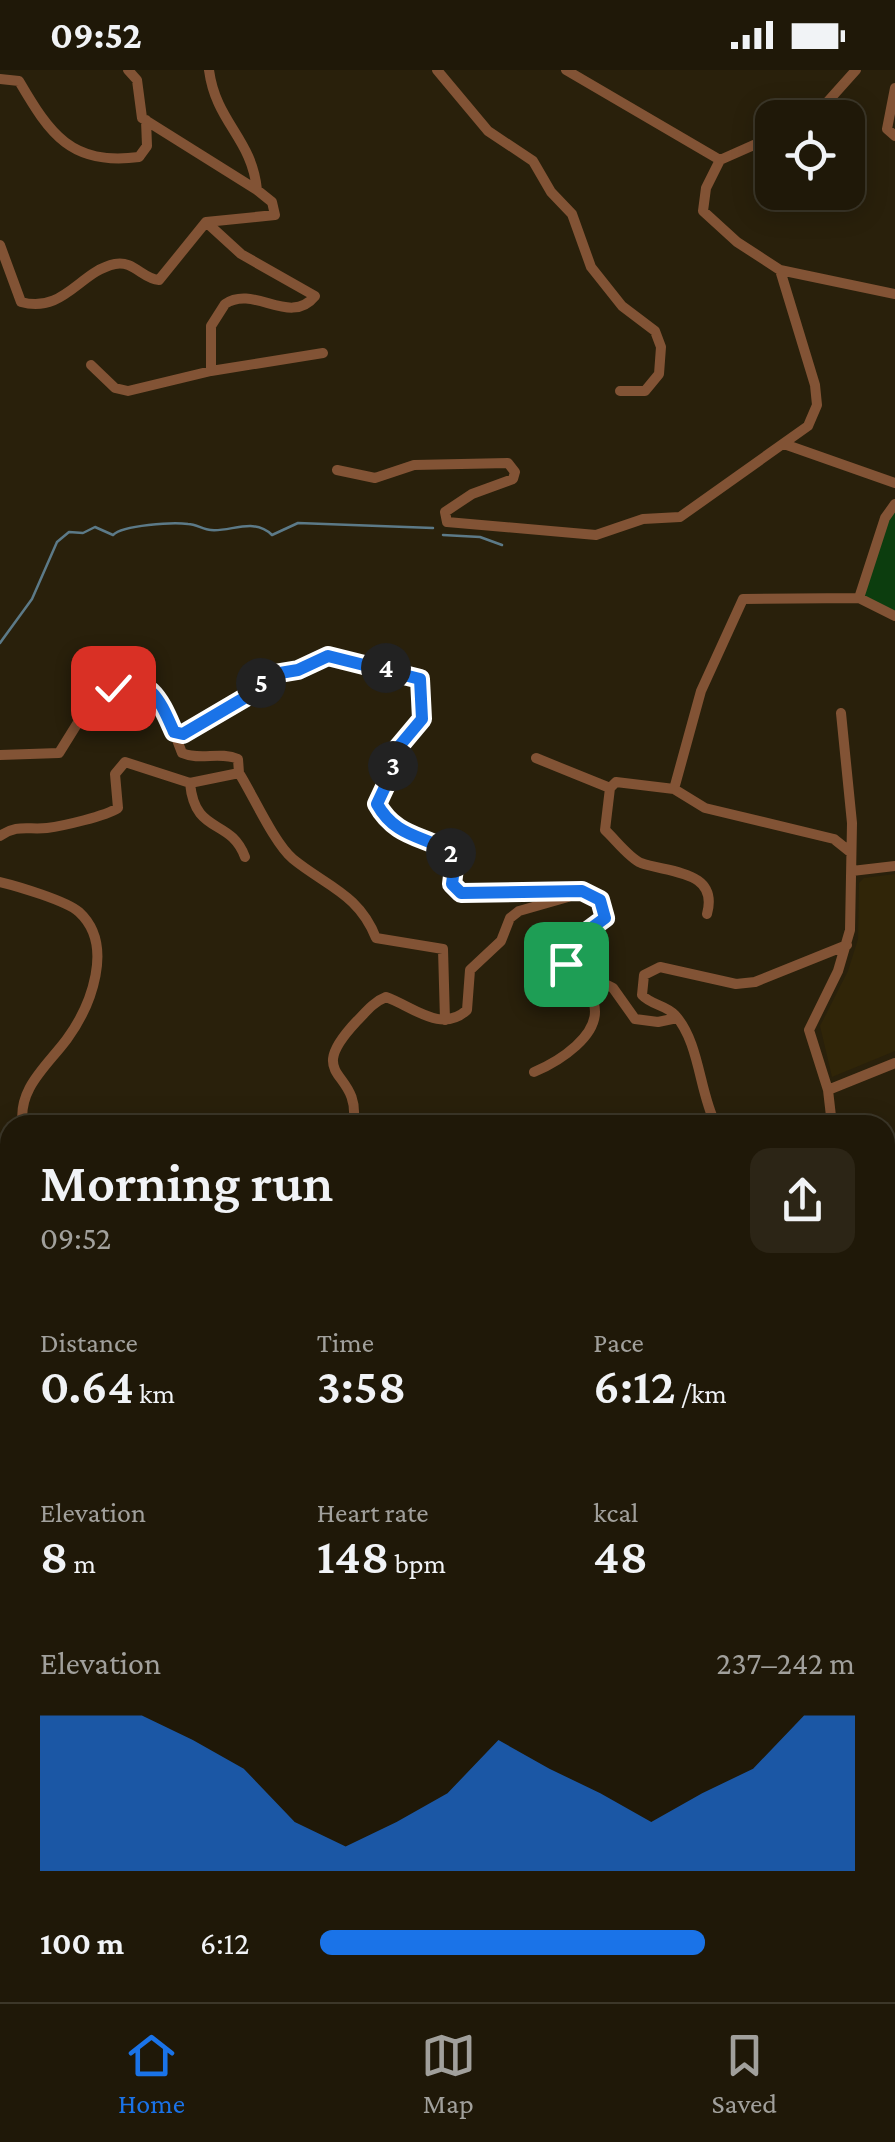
<!DOCTYPE html>
<meta charset="utf-8">
<style>
body{margin:0;font-family:"Crimson Pro",serif;background:#2c2516;color:#f1f3f6;height:100vh;display:flex;flex-direction:column;font-size:38px;white-space:nowrap}
*{box-sizing:border-box;margin:0}
p{font-size:32px;color:#a1a09c}
.icon{flex:none;width:55px;height:55px;fill:none;stroke:currentColor;stroke-width:2;stroke-linecap:round;stroke-linejoin:round}
.map{position:relative;flex:1;overflow:hidden}
.sheet{position:absolute;left:0px;top:1045px;width:895px;height:888px;display:flex;flex-direction:column;background:#1f1808;border-radius:30px 30px 0 0;box-shadow:0 5px 25px #0003,0 0 0 2px #3c3729}
.sheet>*{flex:none}
.controls{position:absolute;left:755px;top:30px;display:grid;gap:20px}
.controls a{display:grid;place-items:center;width:110px;height:110px;border-radius:20px;background:#1f1808;box-shadow:0 5px 25px #0003,0 0 0 2px #3c3729;font-size:50px}
.pin{position:absolute;display:grid;place-items:center;width:85px;height:85px;color:#fff;margin:-42px;border-radius:20px;box-shadow:0 5px 15px #0006}
.km{position:absolute;width:50px;height:50px;margin:-25px;border-radius:50%;background:#222;color:#fff;font-size:28px;line-height:50px;text-align:center}
.round{display:grid;place-items:center;flex:none;width:105px;height:105px;border-radius:20px;background:#2c2516}
.overview{display:flex;align-items:center;justify-content:space-between;height:170px;padding:0 40px}
h1{font-size:55px;font-weight:600;line-height:75px}
.figures{display:grid;grid-template-columns:repeat(3,1fr);gap:15px;height:170px;padding:10px 40px}
.figures div{display:grid;align-content:center}
.figures b{font-size:50px;font-weight:600}
.figures small{font-size:28px;font-weight:400}
.figures p{font-size:28px}
.chart{height:280px;padding:20px 40px}
.chart p{display:flex;justify-content:space-between}
.chart svg{width:100%;height:180px;margin-top:10px;fill:#1a73e8;opacity:.7}
ul{padding:0 40px;list-style:none;font-size:32px}
li{display:grid;grid-template-columns:160px 120px 1fr;align-items:center;height:75px}
li i{height:25px;border-radius:12px;background:#1a73e8}
.status{display:flex;justify-content:space-between;align-items:center;height:70px;padding:0 50px;background:#1f1808;direction:ltr}
.status svg{height:28px;fill:currentColor}
.tab-bar{display:flex;justify-content:space-around;align-items:center;height:140px;border-top:2px solid #3c3729;background:#1f1808;font-size:28px;color:#a1a09c}
.tab-bar a{display:grid;justify-items:center;gap:5px}
.tab-bar .on{color:#1a73e8}
.map>svg:first-child{display:block}
</style>
<div class="status"><b>09:52</b><svg viewBox="0 0 49 12"><path d="M0 12V9h3v3zM5 12V6h3v6zM10 12V3h3v9zM15 12V0h3v12zM26 1h20v11H26zM47 4h2v5h-2z"/></svg></div>
<div class="map">
<svg width="895" height="1932" viewBox="0 0 895 1932">
<rect width="100%" height="100%" fill="#29200b"/>
<path fill="#302508" d="M 895,804 L 895,981 L 832,1007 L 820,956 L 848,901 L 858,869 L 859,813 L 864,808 Z"/>
<path fill="#0c3d0e" d="M 895,434 L 895,546 L 859,528 Z
M 0,1537 L 10,1537 L 10,1741 L 0,1737 Z"/>
<g fill="none" stroke-linecap="round" stroke-linejoin="round">
<path stroke="#5c7a88" stroke-width="2.5" d="M 443,465 L 480,467 L 502,475
M 0,573 L 32,529 L 57,472 L 69,462 L 83,463 L 95,457 L 113,465 C 123,455 173,452 188,454 C 196,454 204,460 211,460 C 231,462 254,447 272,465 L 298,453 L 433,458
M 0,1564 L 10,1570
M 0,1863 L 10,1865
M 139,1922 L 156,1932
M 852,1922 L 864,1932"/>
<path stroke="#825335" stroke-width="10" d="M 209,0 C 216,53 252,68 257,120
M 437,0 L 488,61 L 533,91 L 551,122 L 572,144 L 591,197 L 622,236 L 655,261 L 661,277 L 659,304 L 645,321 L 620,321
M 566,0 L 720,90
M 0,9 L 19,11 C 50,64 71,96 139,87 L 147,76 L 146,50
M 895,18 L 887,59 L 895,66
M 813,48 L 856,0
M 720,90 L 772,67
M 206,152 L 241,184 L 315,226 C 290,257 254,214 225,234 L 211,256 L 211,301 L 323,283
M 0,175 L 21,232 C 64,244 80,201 115,194 C 133,190 143,209 159,210 L 206,152 L 275,145 L 272,132 L 257,120 L 142,48 L 137,10 L 128,0
M 780,200 L 895,224
M 91,295 L 115,318 L 128,321 L 211,301
M 784,374 L 895,413
M 337,400 L 375,408 L 414,395 L 508,393 L 515,402 L 513,409 L 472,424 L 445,442 L 447,452 L 596,465 L 643,449 L 680,447 L 808,356 L 817,335 L 815,315 L 780,200 L 737,172 L 703,141 L 706,118 L 720,90
M 859,528 L 885,448 L 895,434
M 174,662 L 182,683 C 200,691 220,681 238,689 L 239,703
M 0,685 L 59,683 L 82,646 L 126,613 C 156,611 164,639 174,662 L 183,664 L 251,624 L 268,605 L 299,600 L 328,586 L 409,604 L 419,609 L 423,649 L 396,681 L 389,710 L 378,726 C 375,769 437,765 455,790 L 452,813 L 461,823 L 582,821 L 600,830 L 605,848 L 583,865 L 565,894
M 536,688 L 610,718
M 190,713 C 195,766 230,747 245,787
M 674,719 L 616,712 L 610,718 L 605,760 C 615,769 629,788 641,793 C 669,803 719,800 707,844
M 0,766 C 17,754 28,760 47,758 C 63,756 106,746 118,738 L 115,704 L 125,692 L 190,713 L 239,703 C 253,725 274,773 293,789 C 326,816 359,824 376,868 L 443,879 L 445,950
M 849,781 L 834,769 L 705,738 L 674,719 L 701,621 L 743,529 L 859,528 L 895,546
M 852,801 L 895,796
M 0,812 C 17,816 67,831 79,842 C 115,875 91,936 67,969 C 47,996 17,1019 23,1055
M 565,894 L 613,918 L 635,949 L 658,952 L 677,948
M 534,1002 C 558,992 602,965 594,934 L 568,910 L 565,894
M 828,1020 L 895,993
M 353,1055 C 363,998 301,1011 356,952 C 365,943 373,932 386,927 C 412,936 441,964 467,940 L 470,900 L 501,871 L 510,848 L 519,841 L 568,827
M 716,1055 C 699,1022 700,973 675,945 C 666,935 651,935 642,925 L 644,905 L 660,897 L 736,914 L 755,912 L 847,875
M 832,1055 L 828,1020 L 809,960 L 838,901 L 850,860 L 852,753 L 841,643
M 885,1192 L 895,1187
M 885,1250 L 895,1258
M 885,1390 L 895,1396
M 885,1446 L 895,1437
M 885,1673 L 895,1663
M 885,1714 L 895,1718
M 459,1922 L 464,1932
M 743,1932 L 756,1922"/>
</g>
<g fill="none" stroke-linecap="round" stroke-linejoin="round">
<defs>
<path id="route" d="M 113,618 C 150,602 161,633 174,662 L 183,664 L 251,624 L 268,605 L 298,600 L 328,586 L 420,609 L 422,649 L 396,680 L 392,702 L 377,734 C 399,774 437,764 455,790 L 452,814 L 461,823 L 582,821 L 600,830 L 605,848 L 582,865 L 566,894"/>
</defs>
<use href="#route" stroke="#fff" stroke-width="20"/>
<use href="#route" stroke="#1a73e8" stroke-width="12"/>
</g>
</svg>
<div class="controls">
<a><svg class="icon" aria-label="locate" viewBox="0 0 24 24"><circle cx="12" cy="12" r="6"/><path d="M12 2v4M12 18v4M2 12h4M18 12h4"/></svg></a>
</div>
<div class="pin" style="left:566px;top:894px;background:#1e9e55"><svg class="icon" aria-label="arrive" viewBox="0 0 24 24"><path d="M6 21V4h12l-3 4 3 4H6"/></svg></div>
<div class="pin" style="left:113px;top:618px;background:#d93025"><svg class="icon" aria-label="check" viewBox="0 0 24 24"><path d="M5 12l5 5 9-10"/></svg></div>
<b class="km" style="left:451px;top:783px">2</b>
<b class="km" style="left:393px;top:696px">3</b>
<b class="km" style="left:386px;top:598px">4</b>
<b class="km" style="left:261px;top:613px">5</b>
<section class="sheet">
<div class="overview"><div><h1>Morning run</h1><p>09:52</p></div><a class="round"><svg class="icon" aria-label="share" viewBox="0 0 24 24"><path d="M12 15V3M7 8l5-5 5 5M5 13v7h14v-7"/></svg></a></div>
<div class="figures">
<div><p>Distance</p><b>0.64<small> km</small></b></div>
<div><p>Time</p><b>3:58</b></div>
<div><p>Pace</p><b>6:12<small> /km</small></b></div>
</div>
<div class="figures">
<div><p>Elevation</p><b>8<small> m</small></b></div>
<div><p>Heart rate</p><b>148<small> bpm</small></b></div>
<div><p>kcal</p><b>48</b></div>
</div>
<div class="chart"><p><span>Elevation</span>237–242 m</p>
<svg viewBox="0 0 160 44" preserveAspectRatio="none"><path d="M0 44V6L10 6L20 6L30 12L40 19L50 32L60 38L70 32L80 25L90 12L100 19L110 25L120 32L130 25L140 19L150 6L160 6V44z"/></svg>
</div>
<ul>
<li><b>100 m</b>6:12<i style="width:72%"></i></li>
</ul>
</section>
</div>
<nav class="tab-bar">
<a class="on"><svg class="icon" aria-label="home" viewBox="0 0 24 24"><path d="M3 11l9-7 9 7M6 9v11h12V9"/></svg>Home</a>
<a><svg class="icon" aria-label="map" viewBox="0 0 24 24"><path d="M3 6l6-2 6 2 6-2v14l-6 2-6-2-6 2zM9 4v14M15 6v14"/></svg>Map</a>
<a><svg class="icon" aria-label="saved" viewBox="0 0 24 24"><path d="M7 4h10v16l-5-4-5 4z"/></svg>Saved</a>
</nav>
